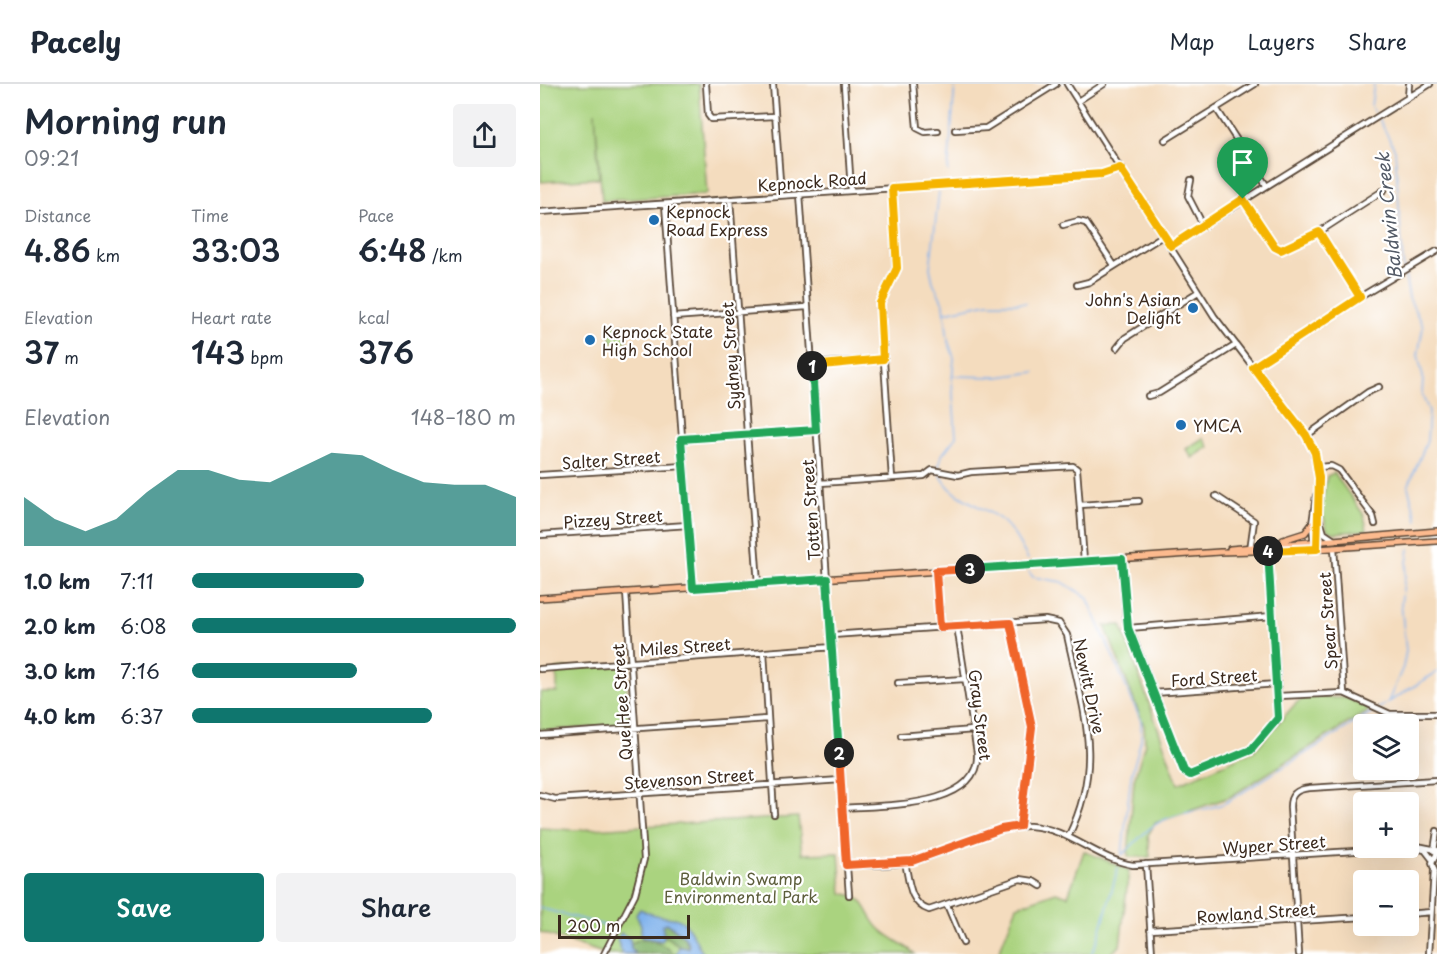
<!DOCTYPE html>
<meta charset="utf-8">
<style>
body{margin:0;font-family:"Playpen Sans",sans-serif;background:#f2f2f3;color:#1f2937;height:100vh;display:flex;flex-direction:column;font-size:22px;white-space:nowrap}
*{box-sizing:border-box;margin:0}
p{font-size:20px;color:#747a83}
.icon{flex:none;width:33px;height:33px;fill:none;stroke:currentColor;stroke-width:2;stroke-linecap:round;stroke-linejoin:round}
.map{position:relative;flex:1;overflow:hidden}
.panel{display:flex;flex-direction:column;background:#fff;width:540px}
.panel>*{flex:none}
.fabs{position:absolute;left:813px;top:630px;display:grid;gap:12px}
.fabs a{display:grid;place-items:center;width:66px;height:66px;border-radius:6px;background:#fff;box-shadow:0 6px 24px #0002;font-size:30px}
.scale{position:absolute;left:18px;bottom:15px;width:132px;box-sizing:border-box;padding-left:6px;border:3px solid #3b2a1e;border-top:0;font-size:16px;line-height:21px;white-space:nowrap;color:#3b2a1e;-webkit-text-stroke:4px #fff;paint-order:stroke}
.pin{position:absolute;display:grid;place-items:center;width:51px;height:51px;color:#fff;margin:-62px -26px;border-radius:50% 50% 50% 0;rotate:-45deg;box-shadow:0 0 6px #0007}
.pin .icon{rotate:45deg}
.km{position:absolute;width:30px;height:30px;margin:-15px;border-radius:50%;background:#222;color:#fff;font-size:16px;line-height:30px;text-align:center}
.round{display:grid;place-items:center;flex:none;width:63px;height:63px;border-radius:6px;background:#f2f2f3}
.headline{display:flex;align-items:center;justify-content:space-between;height:102px;padding:0 24px}
h1{font-size:33px;font-weight:600;line-height:45px}
.stats{display:grid;grid-template-columns:repeat(3,1fr);gap:9px;height:102px;padding:6px 24px}
.stats div{display:grid;align-content:center}
.stats b{font-size:30px;font-weight:600}
.stats small{font-size:16px;font-weight:400}
.stats p{font-size:16px}
.chart{height:168px;padding:12px 24px}
.chart p{display:flex;justify-content:space-between}
.chart svg{width:100%;height:108px;margin-top:6px;fill:#0f766e;opacity:.7}
.primary-button{display:flex;gap:12px;margin-top:auto;padding:12px 24px}
.primary-button a{flex:1;height:69px;border-radius:6px;background:#0f766e;color:#fff;font-size:24px;font-weight:600;line-height:69px;text-align:center}
.primary-button a+a{background:#f2f2f3;color:#1f2937}
ul{padding:0 24px;list-style:none;font-size:20px}
li{display:grid;grid-template-columns:96px 72px 1fr;align-items:center;height:45px}
li i{height:15px;border-radius:8px;background:#0f766e}
header{display:flex;align-items:center;gap:36px;box-sizing:border-box;height:84px;padding:0 30px;background:#fff;border-bottom:2px solid #e0e1e3}
header strong{font-size:28px}
nav{display:flex;gap:33px;margin-inline-start:auto;font-size:21px}
main{display:flex;flex:1;min-height:0}
.map>svg:first-child{display:block}
</style>
<header>
<strong>Pacely</strong>
<nav><a>Map</a><a>Layers</a><a>Share</a></nav>
</header>
<main>
<section class="panel">
<div class="headline"><div><h1>Morning run</h1><p>09:21</p></div><a class="round"><svg class="icon" aria-label="share" viewBox="0 0 24 24"><path d="M12 15V3M7 8l5-5 5 5M5 13v7h14v-7"/></svg></a></div>
<div class="stats">
<div><p>Distance</p><b>4.86<small> km</small></b></div>
<div><p>Time</p><b>33:03</b></div>
<div><p>Pace</p><b>6:48<small> /km</small></b></div>
</div>
<div class="stats">
<div><p>Elevation</p><b>37<small> m</small></b></div>
<div><p>Heart rate</p><b>143<small> bpm</small></b></div>
<div><p>kcal</p><b>376</b></div>
</div>
<div class="chart"><p><span>Elevation</span>148–180 m</p>
<svg viewBox="0 0 160 44" preserveAspectRatio="none"><path d="M0 44V24L10 33L20 38L30 33L40 22L50 13L60 13L70 17L80 18L90 12L100 6L110 7L120 13L130 18L140 19L150 19L160 24V44z"/></svg>
</div>
<ul>
<li><b>1.0 km</b>7:11<i style="width:53%"></i></li>
<li><b>2.0 km</b>6:08<i style="width:100%"></i></li>
<li><b>3.0 km</b>7:16<i style="width:51%"></i></li>
<li><b>4.0 km</b>6:37<i style="width:74%"></i></li>
</ul>
<div class="primary-button"><a>Save</a><a>Share</a></div>
</section>
<div class="map">
<svg width="897" height="870" viewBox="0 0 897 870">
<rect width="100%" height="100%" fill="#fff"/>
<filter id="ink" filterUnits="userSpaceOnUse"><feTurbulence type="fractalNoise" baseFrequency=".0167" numOctaves="2"/><feDisplacementMap in="SourceGraphic" scale="12" xChannelSelector="R" yChannelSelector="G"/><feConvolveMatrix kernelMatrix="1 2 1 2 8 2 1 2 1" color-interpolation-filters="sRGB"/></filter>
<filter id="wash" filterUnits="userSpaceOnUse"><feTurbulence type="fractalNoise" baseFrequency=".008" numOctaves="4" result="noise"/><feDisplacementMap in="SourceGraphic" scale="24" xChannelSelector="R" yChannelSelector="G"/><feGaussianBlur stdDeviation="1.35" result="paint"/><feColorMatrix in="noise" values="0 0 0 0 0 0 0 0 0 0 0 0 0 0 0 0 0 1.4 0 .05"/><feComposite in="paint" operator="in"/></filter>
<g filter="url(#wash)">
<rect width="100%" height="100%" fill="#f4dcbe"/>
<path fill="#aad37f" stroke="#727e4e" stroke-width="1.5" d="M 0,0 L 159,0 L 167,110 L 62,117 L 55,28 L 59,94 L 1,98 Z
M 77,241 L 78,244 L 78,241 L 86,241 L 87,257 L 71,258 L 70,242 Z
M 663,354 L 669,363 L 652,374 L 646,365 Z
M 794,389 L 824,431 L 827,446 L 795,449 L 787,446 L 781,423 L 787,392 Z
M 581,541 L 638,700 L 714,667 L 756,619 L 766,613 L 807,614 L 831,625 L 690,713 L 615,739 L 608,751 L 610,773 L 588,773 L 594,696 L 605,659 L 604,642 L 565,542 Z
M 80,581 L 86,585 L 88,641 L 0,647 L 0,608 L 17,608 L 17,585 Z
M 258,733 L 262,770 L 299,769 L 302,810 C 328,810 325,832 341,846 C 351,855 365,861 375,870 L 66,870 L 0,848 L 0,744 L 35,746 Z
M 544,767 L 589,786 L 580,862 L 570,870 L 458,870 L 477,822 L 516,808 L 528,812 Z"/>
<path fill="#87b56e" stroke="#617046" stroke-width="1.5" d="M 125,839 L 143,851 L 149,863 L 140,862 L 123,851 L 122,841 Z
M 101,855 L 118,858 L 135,870 L 95,870 L 91,864 L 91,859 Z"/>
<path fill="#80b2ec" stroke="#5e6e85" stroke-width="1.5" d="M 100,825 C 137,844 138,817 161,867 L 165,870 L 136,870 L 139,863 L 148,864 L 149,860 L 143,851 L 127,839 L 122,841 L 124,853 L 122,857 L 101,853 L 101,841 L 96,830 Z
M 81,849 L 90,855 L 91,864 L 95,870 L 82,870 L 77,855 Z"/>
<g fill="none" stroke-linecap="round" stroke-linejoin="round">
<path stroke="#80b2ec" stroke-width="1.5" d="M 834,0 L 831,22 L 835,29
M 839,35 L 855,66 L 863,180 L 869,214 L 883,243 L 878,271 L 883,293 L 882,311 L 889,327 L 887,357 L 868,403 L 877,436
M 408,87 L 415,0
M 405,228 L 448,219 L 486,219
M 413,292 L 458,293 L 495,288
M 398,385 L 402,371 L 416,353 L 412,297 L 414,274 L 408,257 L 404,221 L 393,198 L 390,184 L 399,108
M 400,389 C 410,415 441,420 461,436 C 473,445 481,463 488,475
M 489,488 L 493,493 L 522,498 L 547,513 L 601,637 L 601,656 L 591,692 L 582,771
M 848,618 L 863,583 L 866,567 L 861,519 L 869,465
M 839,624 L 897,588
M 582,771 C 597,758 608,741 629,734 C 648,726 669,727 687,718 L 835,626
M 0,824 L 63,841 L 73,848
M 551,870 L 558,856 L 578,784"/>
</g>
</g>
<g filter="url(#ink)">
<g fill="none" stroke-linecap="round" stroke-linejoin="round">
<defs>
<path id="minor" d="M 166,0 L 168,31 L 171,35 L 235,32
M 233,0 L 241,111
M 304,0 L 311,106
M 373,0 L 377,44 L 385,48 L 398,47
M 527,0 L 674,232 L 770,357 L 779,388 L 777,465
M 868,13 L 869,0
M 538,17 L 564,0
M 676,24 L 726,101
M 415,46 L 446,44 L 516,0
M 625,56 L 715,0
M 651,96 L 648,112 L 663,141
M 352,104 L 356,184 L 340,219 L 352,394
M 260,110 L 309,811
M 190,115 L 218,500
M 703,115 L 735,163 L 741,166 L 779,148 L 844,106
M 125,120 L 153,504
M 0,128 L 562,90 L 580,84
M 523,141 L 538,137 L 546,139 L 574,181
M 779,148 L 820,213
M 631,162 L 890,0
M 537,201 L 549,198 L 624,151
M 133,233 L 267,223
M 577,264 L 585,254 L 658,208
M 272,280 L 343,275
M 713,283 L 820,213 L 897,167
M 608,312 L 619,309 L 696,261
M 766,352 L 828,308 L 839,303
M 141,355 L 276,346
M 778,383 L 791,382 L 799,386 L 833,432 L 835,440
M 0,391 L 144,382
M 280,399 L 384,392 L 392,386 L 418,391 L 431,388 L 533,382 L 537,385 L 544,477
M 676,412 L 714,437 L 710,466
M 540,421 L 599,417
M 779,434 L 784,449 L 793,455
M 0,451 L 148,441
M 774,460 L 772,440 L 776,412
M 794,464 L 804,609
M 582,475 L 586,535 L 644,687 L 650,691 L 711,666 L 737,637 L 738,612 L 728,467
M 396,487 L 400,543
M 470,539 L 492,643 L 480,742
M 589,544 L 732,532
M 292,551 L 505,536 L 519,539 L 527,551 C 543,627 565,679 528,753
M 224,568 L 234,730
M 0,585 L 293,563
M 358,599 L 425,595
M 614,609 L 737,600
M 738,612 L 804,609 L 850,630 L 897,630
M 0,651 L 227,635
M 361,652 L 433,646
M 0,711 L 15,715 L 301,696
M 303,724 C 341,721 441,725 437,669 L 417,542
M 877,762 L 897,766
M 869,763 L 885,766 L 892,775
M 894,767 L 897,747
M 365,778 C 369,796 369,820 389,826 L 480,795 L 493,797 L 501,802
M 606,780 L 612,870
M 306,781 C 329,781 357,782 380,775 C 415,764 452,741 490,742 C 528,744 556,775 593,781 L 862,764
M 895,788 L 892,779 L 897,769
M 407,821 L 423,859
M 868,830 L 891,828
M 610,846 L 824,833
M 64,870 L 95,810 L 104,775 L 86,508
M 759,870 L 750,723 C 750,709 758,705 770,704 L 897,696
M 889,870 L 894,787"/>
<path id="major" d="M 743,456 L 765,449 L 772,440
M 690,465 L 897,447
M 0,514 L 680,468 L 777,465 L 897,457"/>
</defs>
<use href="#minor" stroke="#574536" stroke-width="8"/>
<use href="#major" stroke="#574536" stroke-width="8"/>
<use href="#minor" stroke="#fff" stroke-width="4.5"/>
<use href="#major" stroke="#fcba8e" stroke-width="5"/>
</g>
</g>
<g fill="none" stroke-linecap="round" stroke-linejoin="round" filter="url(#ink)">
<defs>
<path id="split-1" d="M 272,282 L 343,275 L 340,219 L 357,184 L 352,104 L 562,90 L 580,84 L 631,162 L 703,115"/>
<path id="split-2" d="M 272,282 L 276,346 L 141,355 L 153,504 L 287,495 L 299,669"/>
<path id="split-3" d="M 299,669 L 306,781 L 372,777 L 461,745 L 480,742 L 492,643 L 470,539 L 400,543 L 396,487 L 430,485"/>
<path id="split-4" d="M 430,485 L 582,475 L 588,544 L 644,687 L 650,691 L 711,666 L 738,634 L 728,467"/>
<path id="split-5" d="M 703,115 L 735,163 L 741,166 L 779,148 L 820,213 L 713,283 L 766,351 L 775,369 L 779,394 L 777,465 L 728,467"/>
</defs>
<use href="#split-1" stroke="#fff" stroke-width="12"/>
<use href="#split-2" stroke="#fff" stroke-width="12"/>
<use href="#split-3" stroke="#fff" stroke-width="12"/>
<use href="#split-4" stroke="#fff" stroke-width="12"/>
<use href="#split-5" stroke="#fff" stroke-width="12"/>
<use href="#split-1" stroke="#f5b400" stroke-width="8"/>
<use href="#split-2" stroke="#22a559" stroke-width="8"/>
<use href="#split-3" stroke="#f0652b" stroke-width="8"/>
<use href="#split-4" stroke="#22a559" stroke-width="8"/>
<use href="#split-5" stroke="#f5b400" stroke-width="8"/>
</g>
<g fill="#1f6fb2" stroke="#fff" stroke-width="2">
<circle cx="114" cy="136" r="6"/>
<circle cx="653" cy="224" r="6"/>
<circle cx="50" cy="256" r="6"/>
<circle cx="641" cy="341" r="6"/>
</g>
<g text-anchor="middle" dominant-baseline="central" stroke-width="4.5" stroke-linejoin="round" paint-order="stroke">
<g font-size="16" fill="#3b2a1e" stroke="#fff">
<text transform="translate(272 97) rotate(-4)">Kepnock Road</text>
<text transform="translate(190 272) rotate(-94)">Sydney Street</text>
<text transform="translate(71 375) rotate(-4)">Salter Street</text>
<text transform="translate(270 426) rotate(-94)">Totten Street</text>
<text transform="translate(73 434) rotate(-4)">Pizzey Street</text>
<text transform="translate(787 537) rotate(-94)">Spear Street</text>
<text transform="translate(145 562) rotate(-4)">Miles Street</text>
<text transform="translate(674 593) rotate(-4)">Ford Street</text>
<text transform="translate(550 602) rotate(78)">Newitt Drive</text>
<text transform="translate(81 618) rotate(-94)">Que Hee Street</text>
<text transform="translate(441 631) rotate(83)">Gray Street</text>
<text transform="translate(149 694) rotate(-4)">Stevenson Street</text>
<text transform="translate(734 760) rotate(-4)">Wyper Street</text>
<text transform="translate(716 828) rotate(-4)">Rowland Street</text>
</g>
<g font-size="16" fill="#3b2a1e" stroke="#fff" text-anchor="start">
<text x="126" y="127">Kepnock<tspan x="126" dy="18">Road Express</tspan></text>
<text x="641" y="215" text-anchor="end">John's Asian<tspan x="641" dy="18">Delight</tspan></text>
<text x="62" y="247">Kepnock State<tspan x="62" dy="18">High School</tspan></text>
<text x="653" y="341">YMCA</text>
</g>
<g font-size="16" fill="#5c5d3b" stroke="#fff">
<text x="201" y="794">Baldwin Swamp<tspan x="201" dy="18">Environmental Park</tspan></text>
</g>
<g font-size="18" font-style="italic" fill="#535a66" stroke="#fff">
<text transform="translate(848 132) rotate(-96)">Baldwin Creek</text>
</g>
</g>
</svg>
<div class="fabs">
<a><svg class="icon" aria-label="layers" viewBox="0 0 24 24"><path d="M12 4l9 5-9 5-9-5zM3 14l9 5 9-5"/></svg></a>
<a>+</a>
<a>−</a>
</div>
<div class="scale">200 m</div>
<div class="pin" style="left:703px;top:115px;background:#1e9e55"><svg class="icon" aria-label="arrive" viewBox="0 0 24 24"><path d="M6 21V4h12l-3 4 3 4H6"/></svg></div>
<b class="km" style="left:272px;top:282px">1</b>
<b class="km" style="left:299px;top:669px">2</b>
<b class="km" style="left:430px;top:485px">3</b>
<b class="km" style="left:728px;top:467px">4</b>
</div>
</main>
